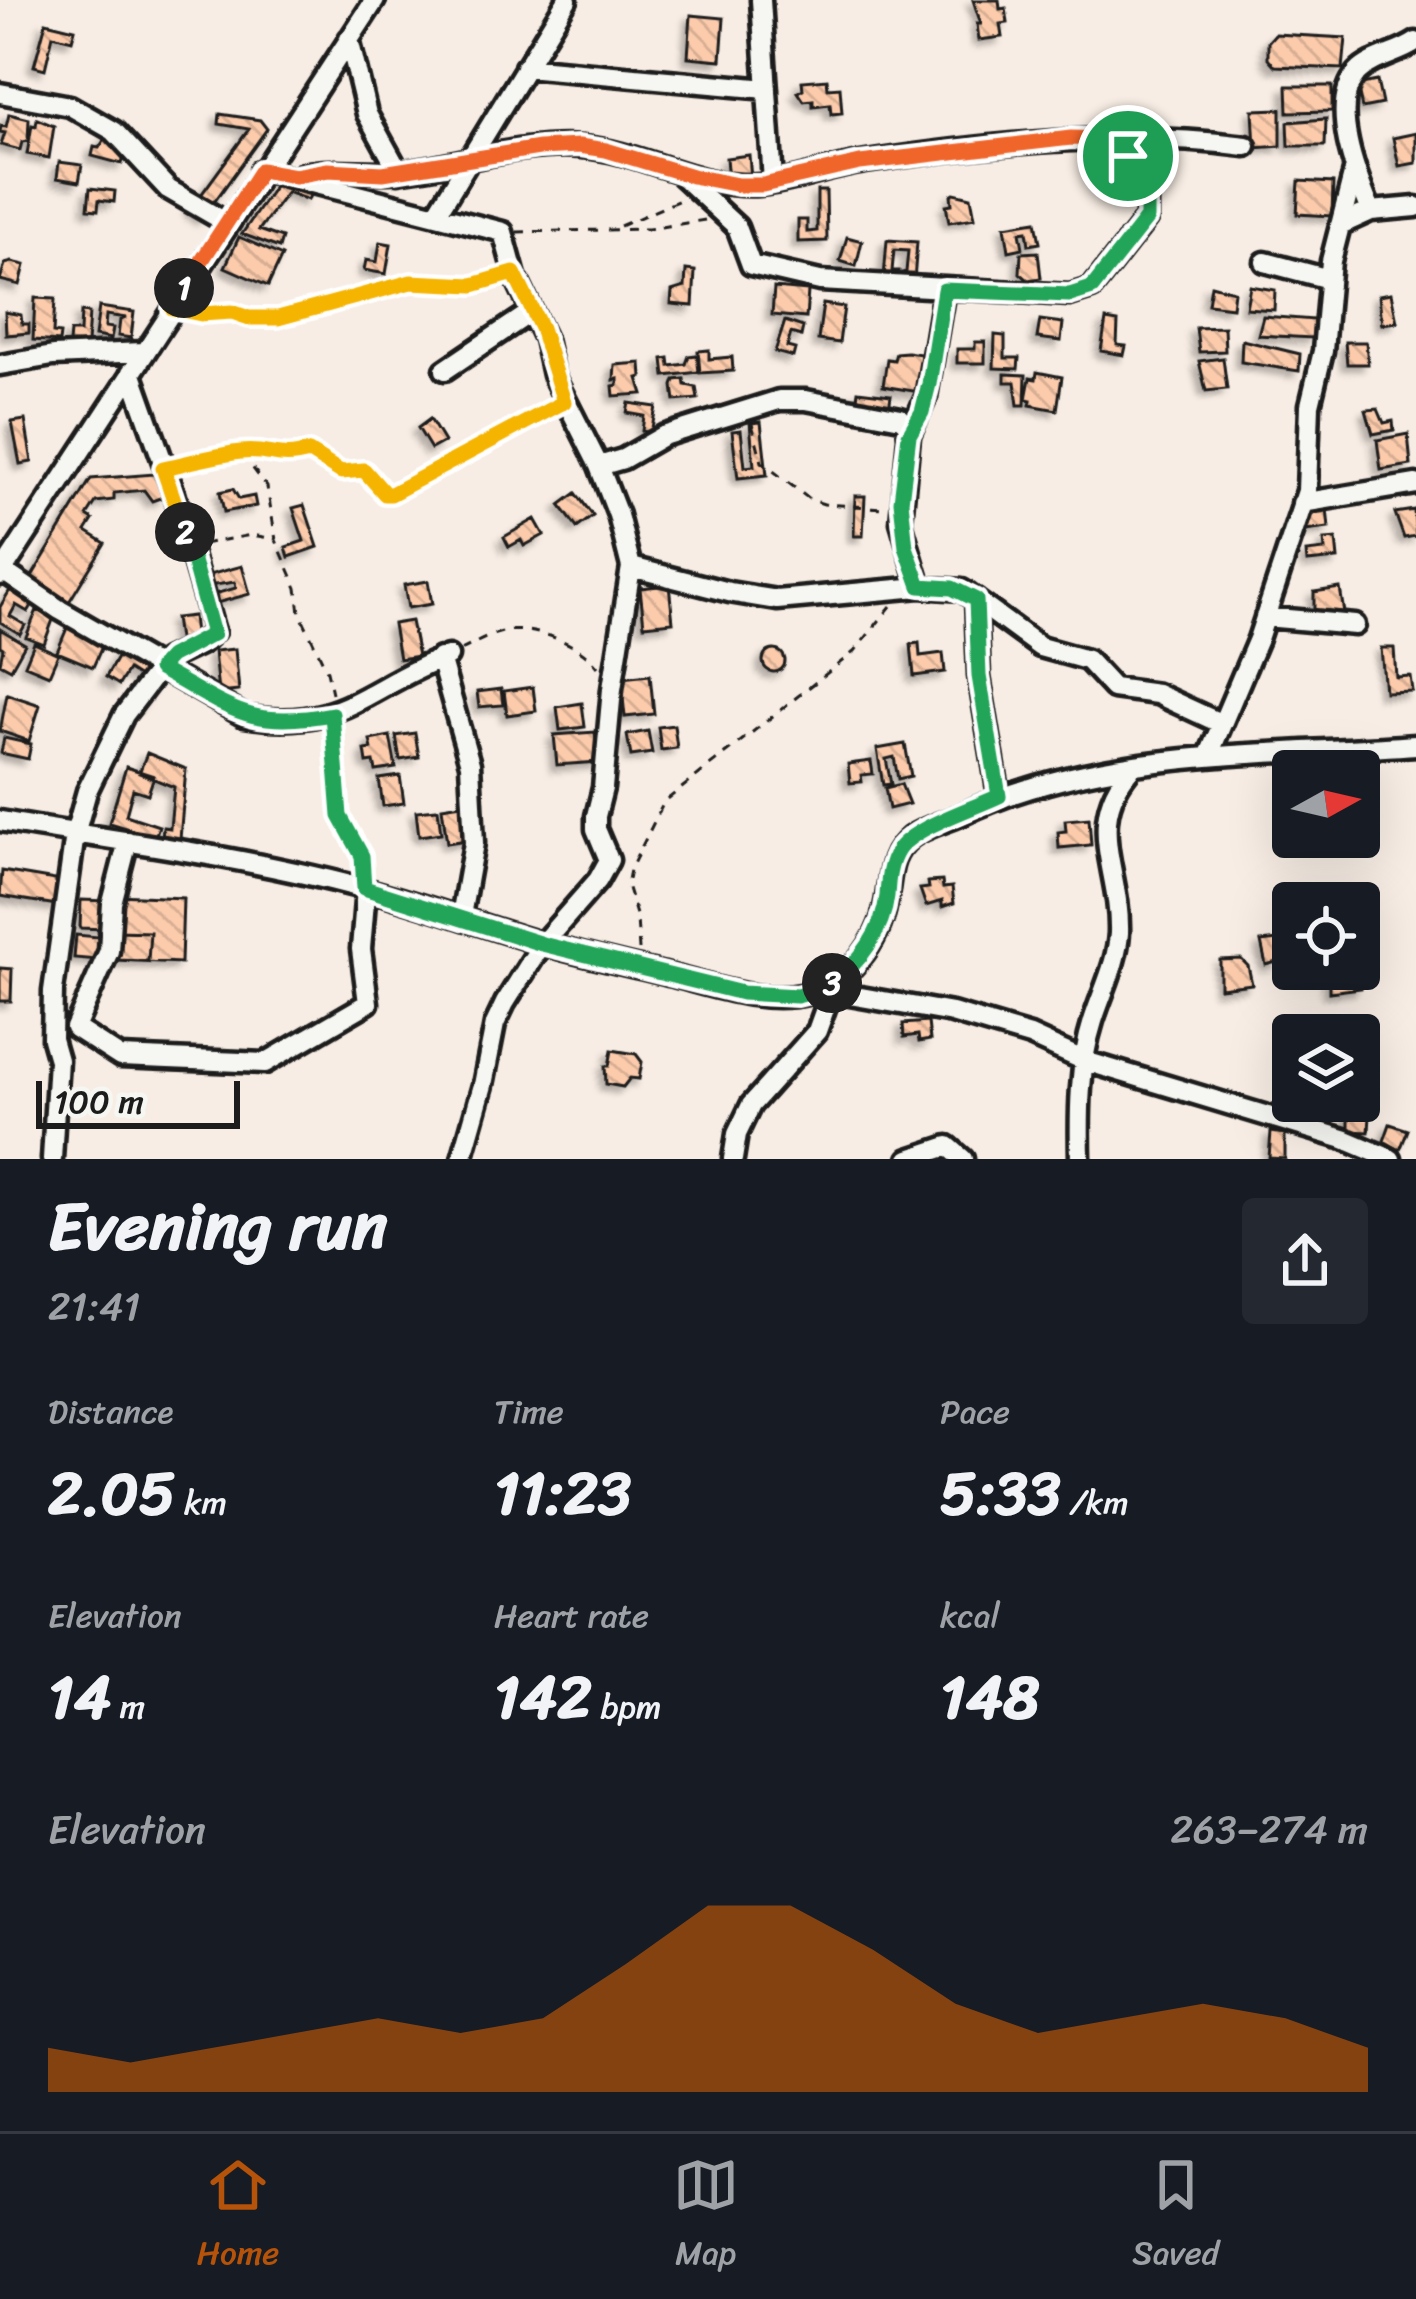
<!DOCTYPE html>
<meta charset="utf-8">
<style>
body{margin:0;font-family:Sriracha,sans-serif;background:#242831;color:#f1f3f6;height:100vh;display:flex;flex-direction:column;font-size:45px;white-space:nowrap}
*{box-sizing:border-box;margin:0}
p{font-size:39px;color:#9ea1a6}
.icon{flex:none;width:66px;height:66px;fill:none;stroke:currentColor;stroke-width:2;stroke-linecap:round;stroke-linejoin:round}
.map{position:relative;height:1159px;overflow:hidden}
.side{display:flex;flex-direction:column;background:#171b24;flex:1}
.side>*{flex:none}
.needle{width:78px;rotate:82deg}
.controls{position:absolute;left:1272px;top:750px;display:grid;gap:24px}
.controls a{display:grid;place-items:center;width:108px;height:108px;border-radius:12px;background:#171b24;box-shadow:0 12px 48px #0002;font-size:60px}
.scale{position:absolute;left:36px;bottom:30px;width:204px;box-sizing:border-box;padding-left:12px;border:6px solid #1c1c1c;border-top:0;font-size:33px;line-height:42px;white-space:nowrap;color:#1c1c1c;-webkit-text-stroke:9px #f6f6f2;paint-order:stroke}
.pin{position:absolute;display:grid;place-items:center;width:102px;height:102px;color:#fff;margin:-51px;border:6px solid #fff;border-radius:50%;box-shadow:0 3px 12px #0007}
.km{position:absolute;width:60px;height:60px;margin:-30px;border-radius:50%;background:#222;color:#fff;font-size:33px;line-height:60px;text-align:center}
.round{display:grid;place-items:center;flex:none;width:126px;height:126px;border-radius:12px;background:#242831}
.headline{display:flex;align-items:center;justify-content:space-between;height:204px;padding:0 48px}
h1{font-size:66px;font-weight:800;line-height:90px}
.stats{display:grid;grid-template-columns:repeat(3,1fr);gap:18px;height:204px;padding:12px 48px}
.stats div{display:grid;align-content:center}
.stats b{font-size:60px;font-weight:800}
.stats small{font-size:33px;font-weight:400}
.stats p{font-size:33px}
.chart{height:336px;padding:24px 48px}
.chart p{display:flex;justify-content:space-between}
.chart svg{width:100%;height:216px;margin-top:12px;fill:#b45309;opacity:.7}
.dock{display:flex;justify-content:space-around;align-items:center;height:168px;border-top:3px solid #363941;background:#171b24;font-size:33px;color:#9ea1a6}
.dock a{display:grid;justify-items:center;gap:6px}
.dock .current{color:#b45309}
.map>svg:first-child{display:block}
</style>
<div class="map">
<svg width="1416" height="1159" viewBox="0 0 1416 1159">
<defs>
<pattern id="building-back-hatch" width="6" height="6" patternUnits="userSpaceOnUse" patternTransform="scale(3)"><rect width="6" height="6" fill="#fccbac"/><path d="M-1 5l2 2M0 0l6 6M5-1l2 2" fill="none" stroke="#d7ae93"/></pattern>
<filter id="shadow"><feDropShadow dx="-5.5" dy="5.5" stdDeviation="3" flood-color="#0004"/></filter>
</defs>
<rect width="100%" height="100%" fill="#f7ede4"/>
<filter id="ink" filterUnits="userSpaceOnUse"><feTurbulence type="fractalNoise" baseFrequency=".00833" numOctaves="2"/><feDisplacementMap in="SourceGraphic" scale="24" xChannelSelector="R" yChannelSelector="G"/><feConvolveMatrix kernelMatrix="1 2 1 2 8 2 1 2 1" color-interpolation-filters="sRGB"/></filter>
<g filter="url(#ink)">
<path fill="url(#building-back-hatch)" stroke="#1c1c1c" stroke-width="3" filter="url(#shadow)" d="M 973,0 L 999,0 L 1000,9 L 1006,8 L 1008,23 L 1000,24 L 1002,37 L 979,40 L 977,24 L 981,24 Z
M 691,15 L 724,18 L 721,60 L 688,57 Z
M 46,22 L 75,29 L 72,40 L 53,35 L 45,69 L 34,66 Z
M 1275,34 L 1346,38 L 1343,69 L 1275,66 L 1268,58 L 1268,42 Z
M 827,79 L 828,88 L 840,87 L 842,113 L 831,114 L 830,104 L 813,106 L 813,100 L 804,101 L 798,92 L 803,89 L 802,81 Z
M 1377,81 L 1382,104 L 1362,108 L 1357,85 Z
M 1287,86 L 1332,86 L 1332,111 L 1288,112 Z
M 1281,109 L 1281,146 L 1255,148 L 1253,110 Z
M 9,114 L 29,119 L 28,141 L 22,142 L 20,150 L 1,145 L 5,133 L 0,132 L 1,126 L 6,127 Z
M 220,114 L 260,120 L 267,129 L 202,219 L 190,210 L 249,129 L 219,124 Z
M 37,119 L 54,126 L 49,158 L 27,154 L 32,125 L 36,126 Z
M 1326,119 L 1325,146 L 1289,146 L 1288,122 Z
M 1416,133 L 1416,163 L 1399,166 L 1393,138 Z
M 108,134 L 130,136 L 122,164 L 92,156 L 94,147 L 99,148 Z
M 749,155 L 751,179 L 728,181 L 726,158 Z
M 59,162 L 82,165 L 79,182 L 57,178 Z
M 280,178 L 312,190 L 308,200 L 287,192 L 259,230 L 282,238 L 279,248 L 242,234 Z
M 1299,181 L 1333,183 L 1332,216 L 1297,214 Z
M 90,188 L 115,191 L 114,202 L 99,200 L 98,210 L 88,209 Z
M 817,191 L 826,191 L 827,241 L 798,242 L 798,220 L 807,220 L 807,232 L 817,231 Z
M 954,193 L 971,197 L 975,218 L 949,222 L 946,205 L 952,204 L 951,195 Z
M 1036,221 L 1040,243 L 1029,245 L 1027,231 L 1020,232 L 1023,248 L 1009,251 L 1005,226 Z
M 239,237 L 282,256 L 268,286 L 225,267 Z
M 847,237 L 862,241 L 856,266 L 840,261 Z
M 887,240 L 917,242 L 914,281 L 901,280 L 902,273 L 906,272 L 908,251 L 894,250 L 892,271 L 899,271 L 898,279 L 884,278 Z
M 380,242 L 391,244 L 386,274 L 364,270 L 366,260 L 377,262 Z
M 1038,252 L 1041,278 L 1028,280 L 1020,273 L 1021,253 Z
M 12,262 L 25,265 L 20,285 L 0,280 L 5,264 Z
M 686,270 L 695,271 L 693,306 L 671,304 L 672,291 L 685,287 Z
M 1211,285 L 1234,291 L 1232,307 L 1208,304 Z
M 1250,286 L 1275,290 L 1274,310 L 1246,308 Z
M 774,288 L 808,291 L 806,318 L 772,315 Z
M 1391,293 L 1397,322 L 1382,324 L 1379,295 Z
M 35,298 L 55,299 L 53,333 L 60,334 L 59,342 L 33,340 Z
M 823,304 L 844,307 L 839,343 L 818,340 Z
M 99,307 L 134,312 L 131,338 L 118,336 L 120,320 L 126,318 L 106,315 L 105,327 L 113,328 L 111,339 L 95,336 Z
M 5,312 L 21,315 L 22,324 L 29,324 L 29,333 L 6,335 Z
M 81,312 L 89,313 L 87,344 L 69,343 L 70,332 L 80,332 Z
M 1263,316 L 1315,320 L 1312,338 L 1258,335 Z
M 1040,320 L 1063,323 L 1061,341 L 1037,338 Z
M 1106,320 L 1118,322 L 1117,345 L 1126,346 L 1124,355 L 1101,351 Z
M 785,321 L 803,327 L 801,336 L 791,333 L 787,347 L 795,349 L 793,357 L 775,352 Z
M 1224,327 L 1225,351 L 1199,352 L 1196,328 Z
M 995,335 L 1005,336 L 1005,358 L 1019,358 L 1018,369 L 994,368 Z
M 1242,340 L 1300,354 L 1299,371 L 1241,362 Z
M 975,342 L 985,342 L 985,363 L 957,363 L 957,349 L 975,349 Z
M 1345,342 L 1366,342 L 1368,364 L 1347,364 Z
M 709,350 L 709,359 L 732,357 L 733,371 L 700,373 L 698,351 Z
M 907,352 L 921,354 L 925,393 L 883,386 L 887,359 L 894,360 L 896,353 Z
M 697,355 L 699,372 L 665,376 L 663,359 L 669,358 L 670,366 L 686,364 L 689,356 Z
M 1223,358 L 1227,389 L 1206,391 L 1199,361 Z
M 641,363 L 642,377 L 638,378 L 643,394 L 614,396 L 613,386 L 618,385 L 618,379 L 614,380 L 615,365 Z
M 1037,372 L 1062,377 L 1057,410 L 1030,405 L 1031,400 L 1026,399 L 1030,378 L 1036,379 Z
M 1005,374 L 1026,375 L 1025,405 L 1018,405 L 1015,382 L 1005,382 Z
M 684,379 L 685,385 L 696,387 L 698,399 L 675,401 L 673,386 L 675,380 Z
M 858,391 L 891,395 L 889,409 L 856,405 Z
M 629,403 L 656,407 L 651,433 L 642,431 L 644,416 L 627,413 Z
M 1378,409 L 1384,423 L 1393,421 L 1394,430 L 1373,434 L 1366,410 Z
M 430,419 L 444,442 L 431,449 L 418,428 Z
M 25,420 L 32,462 L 20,464 L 12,422 Z
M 761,422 L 767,475 L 738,478 L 732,431 L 741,430 L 745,467 L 754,466 L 750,423 Z
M 1408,434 L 1411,465 L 1381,470 L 1377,440 Z
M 154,474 L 163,497 L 152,501 L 144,490 L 114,493 L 114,500 L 96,502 L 87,516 L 93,520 L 86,531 L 105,543 L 69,602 L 31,578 L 91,479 Z
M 233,489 L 239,499 L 254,496 L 256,506 L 224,512 L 220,492 Z
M 576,493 L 593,516 L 577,528 L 560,505 Z
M 855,496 L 865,496 L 863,536 L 854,536 Z
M 304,505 L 318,547 L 289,557 L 286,547 L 304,541 L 293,508 Z
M 1327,509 L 1329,528 L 1305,531 L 1302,511 Z
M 1414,510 L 1416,536 L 1404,538 L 1395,513 Z
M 535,519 L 544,535 L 524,546 L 521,540 L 509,547 L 504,537 Z
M 1336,539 L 1338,559 L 1307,562 L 1306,552 L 1325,550 L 1324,540 Z
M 242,566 L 250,594 L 213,604 L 211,595 L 236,588 L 235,582 L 208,586 L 205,576 Z
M 428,581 L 432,604 L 408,608 L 404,585 Z
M 669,585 L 673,622 L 644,625 L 640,588 Z
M 1340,588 L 1344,613 L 1314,617 L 1314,592 Z
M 10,590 L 33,604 L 28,612 L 16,605 L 10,616 L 25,625 L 20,634 L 0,622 L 0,607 Z
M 37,610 L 54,617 L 44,644 L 26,637 Z
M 193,616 L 196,644 L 179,646 L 175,618 Z
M 411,621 L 418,656 L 399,659 L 393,624 Z
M 67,628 L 103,644 L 93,667 L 57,652 Z
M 0,629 L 25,644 L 11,669 L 0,663 L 3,648 L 0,646 Z
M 34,643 L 58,654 L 49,675 L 25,665 Z
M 919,643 L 920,656 L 943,653 L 945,672 L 914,676 L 911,644 Z
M 123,647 L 165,673 L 145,706 L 133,699 L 144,680 L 128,670 L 119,685 L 106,677 Z
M 1381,648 L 1394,648 L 1396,677 L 1410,676 L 1412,691 L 1385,692 Z
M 235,649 L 239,691 L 218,693 L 214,651 Z
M763 661a11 11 0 1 1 22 0a11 11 0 1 1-22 0Z
M 650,675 L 654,714 L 625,717 L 621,678 Z
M 533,687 L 536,711 L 507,715 L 504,691 Z
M 501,689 L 503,705 L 479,707 L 477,692 Z
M 7,694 L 40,705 L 29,741 L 0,731 Z
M 582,703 L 585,727 L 560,730 L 557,707 Z
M 674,725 L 677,748 L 661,750 L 658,727 Z
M 648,731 L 652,753 L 631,756 L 627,735 Z
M 595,732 L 598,762 L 557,765 L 554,735 Z
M 415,733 L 419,757 L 400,760 L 396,736 Z
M 390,736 L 396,768 L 376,771 L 374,762 L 367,763 L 365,750 L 372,749 L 370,740 Z
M 4,738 L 31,744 L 28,759 L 1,753 Z
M 905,744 L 911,776 L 898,779 L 894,757 L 886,759 L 891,784 L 883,785 L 877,749 Z
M 147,753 L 186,769 L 180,839 L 162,838 L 163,827 L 170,828 L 174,787 L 139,773 Z
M 871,761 L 873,774 L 861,775 L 862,782 L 850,783 L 848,764 Z
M 126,767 L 154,776 L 148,794 L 133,789 L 126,815 L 159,826 L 155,837 L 109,823 Z
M 400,776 L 404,803 L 383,806 L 379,779 Z
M 901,784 L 909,804 L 889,809 L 885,788 Z
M 468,803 L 473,839 L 447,843 L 442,807 Z
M 438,809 L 441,833 L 419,836 L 416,811 Z
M 1089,818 L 1091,845 L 1059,848 L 1058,832 L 1066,831 L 1065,820 Z
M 2,871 L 61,881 L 57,905 L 0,896 Z
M 942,881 L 943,888 L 952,887 L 954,903 L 942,907 L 942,901 L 926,906 L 920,889 L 929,888 L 928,882 Z
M 117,895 L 183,898 L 181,963 L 115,960 Z
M 81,900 L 106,901 L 105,929 L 80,928 Z
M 116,931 L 150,932 L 148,961 L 115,960 Z
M 76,935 L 99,937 L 98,960 L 74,958 Z
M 1286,939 L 1277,962 L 1266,965 L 1261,942 Z
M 1241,959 L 1248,966 L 1252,984 L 1220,988 L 1220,960 Z
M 1361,967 L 1361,988 L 1329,992 L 1329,978 L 1334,969 Z
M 0,968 L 12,969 L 11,1001 L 0,1001 Z
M 928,1022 L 930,1040 L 919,1042 L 918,1035 L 904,1037 L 903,1024 Z
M 612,1050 L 636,1054 L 642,1062 L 639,1079 L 630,1078 L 623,1087 L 606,1084 L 605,1066 L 609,1066 Z
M 1359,1098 L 1371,1098 L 1369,1132 L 1349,1131 L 1349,1101 Z
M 1390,1124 L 1408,1130 L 1400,1150 L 1384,1141 Z
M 1271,1132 L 1285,1134 L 1285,1159 L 1269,1158 Z"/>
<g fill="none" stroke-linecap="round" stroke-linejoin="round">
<defs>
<path id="minor" d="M 761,0 L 773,182
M 349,39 L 367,114 L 399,172
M 525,67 L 767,89
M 0,93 L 70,106 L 114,131 L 168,189 L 227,223
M 261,170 L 503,232 L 515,276 L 545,339 L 553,375 L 599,466 L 618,515 L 631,567 L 729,592 L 777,600 L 920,587 L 962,590 L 1040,647 L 1087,660 L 1113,688 L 1157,694 L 1222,724
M 303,174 C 336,167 369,175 403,171 C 461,164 523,142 582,147 C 642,151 698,189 759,185 C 795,182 830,167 866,162 C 993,143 1118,130 1246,146
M 681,175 L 737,227 L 751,265 L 820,281 L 1070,295 L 1092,288 L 1147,218 L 1147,192 L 1128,156 L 1102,140
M 1371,211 C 1357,177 1328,105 1357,73 C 1371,58 1399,54 1416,42
M 437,213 L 567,0
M 1340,225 L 1371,211 L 1416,207
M 1265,262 L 1329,279
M 0,365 L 53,356 L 143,352
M 445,370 L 531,312
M 909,435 L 926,397 L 944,290
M 599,466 L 623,459 L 663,436 L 779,400 L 806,400 L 901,418 L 908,425 L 909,437 L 901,522 L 920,587
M 1302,503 L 1416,484
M 3,571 L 60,610 L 244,716 C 342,733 366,686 448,656
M 0,575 L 375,0
M 976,600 L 979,676 L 999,796
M 1265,617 L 1355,625
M 440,658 L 470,764 L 474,843 L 461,916
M 1208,757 L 1258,639 L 1307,491 L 1310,405 L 1323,351 L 1331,261 L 1354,171
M 0,821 C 119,841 240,856 358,887 C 420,903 479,925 540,943 C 584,956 629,965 673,976 C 715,987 763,1004 807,994 C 847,985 879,942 886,903 C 891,877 888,855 911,837 C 925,827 945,822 961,815 C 1101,748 1264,756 1416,745
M 128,841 L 112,903 L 109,951 L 75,1028 L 120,1057 L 265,1063 L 368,1003 L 361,949 L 366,889
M 821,990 L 952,1013 L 1030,1036 L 1085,1061 L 1344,1139 L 1391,1159
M 52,1159 L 58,1060 L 52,1039 L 53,991 L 75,834 L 87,791 L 124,715 L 166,660 L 202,643 L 214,631 L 174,493 L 131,372
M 462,1159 L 483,1085 L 495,1024 L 505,1003 L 542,944 L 598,880 L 609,860 L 596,829 L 596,816 L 603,788 L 612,689 L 631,567
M 733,1159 L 737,1134 L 751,1105 L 817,1031 L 831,992
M 909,1159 L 948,1146 L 963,1159
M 1080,1159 C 1079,1113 1079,1065 1093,1021 C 1102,992 1117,964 1119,933 C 1121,868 1082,822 1133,766"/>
</defs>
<use href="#minor" stroke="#1c1c1c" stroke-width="27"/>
<path stroke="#1c1c1c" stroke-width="3" stroke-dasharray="9 9" stroke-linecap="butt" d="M 620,226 L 682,199
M 517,232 L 648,229 L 705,220
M 189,311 L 232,312 L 249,318 L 278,318 L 411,282 L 461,286 L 501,277
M 752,424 L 762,462 L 809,499 L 824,504 L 884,508
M 242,454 L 267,487 L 276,540 L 297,588 L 300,613 L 327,671 L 332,693
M 183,464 C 206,460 228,453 252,452 C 277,451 281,460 309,452 L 341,472 L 364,470 L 385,493 L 391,494 L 552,408
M 203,544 L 251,535 L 276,539
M 461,650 C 476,643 490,634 507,631 C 537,627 581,644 598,667
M 333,727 L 339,816 L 362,856 L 364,873
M 639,950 L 637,918 L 627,885 L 630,870 L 664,802 L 855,651 L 891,606"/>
<use href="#minor" stroke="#f6f6f2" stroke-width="18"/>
</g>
</g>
<g fill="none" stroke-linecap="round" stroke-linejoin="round" filter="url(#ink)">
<defs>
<path id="split-1" d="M 184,288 L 261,170 L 295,176 L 328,170 L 383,173 L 539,148 L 579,146 L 606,150 L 692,176 L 738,185 L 763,185 L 860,163 L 1071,138 L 1101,139 L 1128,156"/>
<path id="split-2" d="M 184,288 L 172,308 L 201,314 L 232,312 L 249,318 L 278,318 L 411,282 L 473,285 L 514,273 L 541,328 L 564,402 L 391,494 L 385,494 L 364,470 L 341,472 L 309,452 C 278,461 271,449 241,452 C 215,455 189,463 163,468 L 185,532"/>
<path id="split-3" d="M 185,532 L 213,634 L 170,657 L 159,669 C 230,707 247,730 332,714 L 340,816 L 362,856 L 364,888 L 542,944 L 742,993 L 797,996 L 821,990 L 832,983"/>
<path id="split-4" d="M 832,983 C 860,963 883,931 887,896 C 888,880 889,864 898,850 C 914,827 972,809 999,796 L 979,676 L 976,600 L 952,588 L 920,586 L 906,547 L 901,501 L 909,435 L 922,412 L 929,384 L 944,290 L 1070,295 L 1092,288 L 1147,218 L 1147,192 L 1128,156"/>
</defs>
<use href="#split-1" stroke="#fff" stroke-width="24"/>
<use href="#split-2" stroke="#fff" stroke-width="24"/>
<use href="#split-3" stroke="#fff" stroke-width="24"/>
<use href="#split-4" stroke="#fff" stroke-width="24"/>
<use href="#split-1" stroke="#f0652b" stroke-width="15"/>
<use href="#split-2" stroke="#f5b400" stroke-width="15"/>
<use href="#split-3" stroke="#22a559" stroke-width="15"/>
<use href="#split-4" stroke="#22a559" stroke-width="15"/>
</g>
</svg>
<div class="controls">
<a><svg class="needle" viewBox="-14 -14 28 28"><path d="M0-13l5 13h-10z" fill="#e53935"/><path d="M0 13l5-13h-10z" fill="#9ea1a6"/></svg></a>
<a><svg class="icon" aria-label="locate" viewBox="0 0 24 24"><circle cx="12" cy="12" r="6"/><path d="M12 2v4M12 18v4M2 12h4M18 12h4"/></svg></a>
<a><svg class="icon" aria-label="layers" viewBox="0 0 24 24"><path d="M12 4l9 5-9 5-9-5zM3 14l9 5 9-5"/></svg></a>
</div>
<div class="scale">100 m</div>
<div class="pin" style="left:1128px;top:156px;background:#1e9e55"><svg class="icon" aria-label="arrive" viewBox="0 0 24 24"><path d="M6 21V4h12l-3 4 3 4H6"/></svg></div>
<b class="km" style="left:184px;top:288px">1</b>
<b class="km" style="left:185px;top:532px">2</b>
<b class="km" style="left:832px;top:983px">3</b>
</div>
<section class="side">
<div class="headline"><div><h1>Evening run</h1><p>21:41</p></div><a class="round"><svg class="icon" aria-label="share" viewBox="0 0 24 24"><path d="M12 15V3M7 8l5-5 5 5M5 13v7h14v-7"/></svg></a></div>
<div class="stats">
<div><p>Distance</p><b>2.05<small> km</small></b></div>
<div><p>Time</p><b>11:23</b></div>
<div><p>Pace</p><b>5:33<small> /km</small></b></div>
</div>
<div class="stats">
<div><p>Elevation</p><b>14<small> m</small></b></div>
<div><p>Heart rate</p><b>142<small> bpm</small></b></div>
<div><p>kcal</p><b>148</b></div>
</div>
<div class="chart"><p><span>Elevation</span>263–274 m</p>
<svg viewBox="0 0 160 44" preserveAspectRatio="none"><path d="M0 44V35L10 38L20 35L30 32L40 29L50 32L60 29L70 18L80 6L90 6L100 15L110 26L120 32L130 29L140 26L150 29L160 35V44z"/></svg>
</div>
</section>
<nav class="dock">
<a class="current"><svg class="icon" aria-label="home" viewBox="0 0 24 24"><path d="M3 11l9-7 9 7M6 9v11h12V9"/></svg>Home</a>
<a><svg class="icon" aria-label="map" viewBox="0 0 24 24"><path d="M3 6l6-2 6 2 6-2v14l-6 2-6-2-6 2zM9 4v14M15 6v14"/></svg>Map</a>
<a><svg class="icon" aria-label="saved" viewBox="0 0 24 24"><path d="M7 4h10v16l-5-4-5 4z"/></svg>Saved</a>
</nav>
